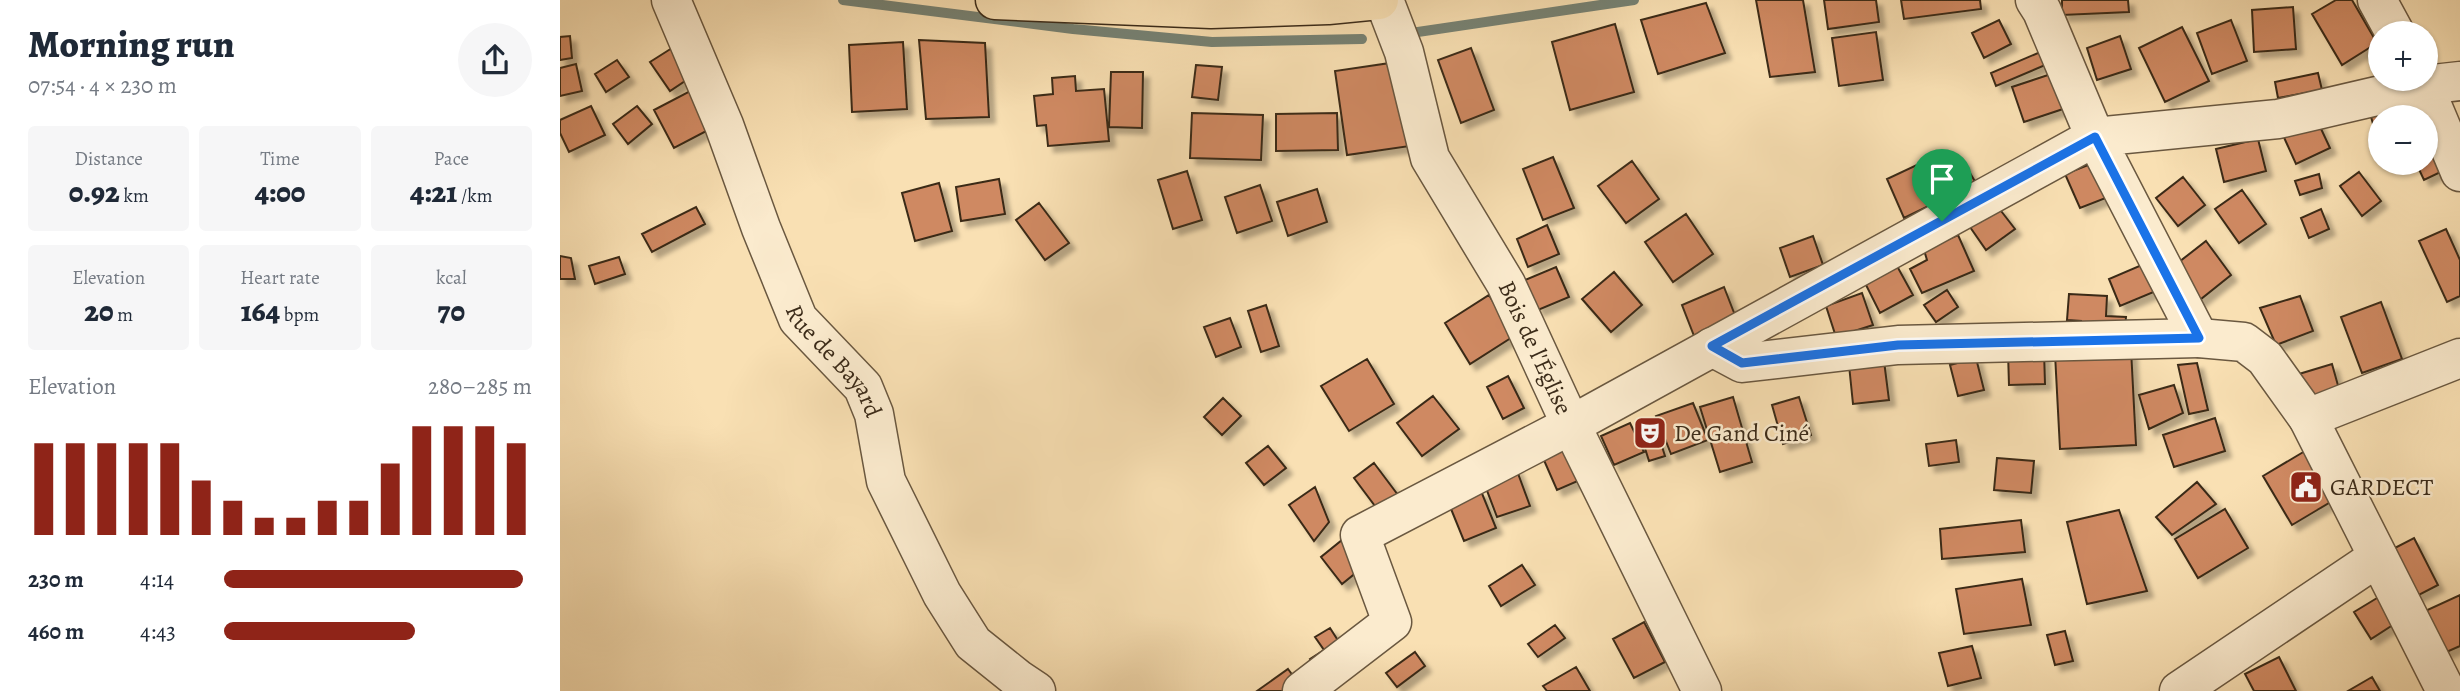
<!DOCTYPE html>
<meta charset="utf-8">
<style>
body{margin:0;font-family:Alegreya,serif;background:#f6f6f7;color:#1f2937;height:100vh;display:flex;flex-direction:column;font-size:26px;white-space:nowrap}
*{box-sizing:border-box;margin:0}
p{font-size:23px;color:#747a83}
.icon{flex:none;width:38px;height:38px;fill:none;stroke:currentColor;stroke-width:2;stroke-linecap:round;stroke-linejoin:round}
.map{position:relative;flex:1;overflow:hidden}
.sheet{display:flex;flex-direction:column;background:#fff;width:560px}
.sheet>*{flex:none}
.controls{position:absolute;left:1808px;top:21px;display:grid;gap:14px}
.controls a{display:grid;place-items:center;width:70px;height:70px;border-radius:50%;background:#fff;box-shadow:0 2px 5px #0004;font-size:35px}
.pin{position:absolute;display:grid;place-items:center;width:60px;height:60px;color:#fff;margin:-72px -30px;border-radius:50% 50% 50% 0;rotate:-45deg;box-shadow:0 0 7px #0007}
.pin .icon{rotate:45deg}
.round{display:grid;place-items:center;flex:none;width:74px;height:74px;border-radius:37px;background:#f6f6f7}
.headline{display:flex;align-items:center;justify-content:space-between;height:119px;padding:0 28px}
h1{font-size:38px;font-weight:800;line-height:52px}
.stats{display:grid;grid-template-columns:repeat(3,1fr);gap:10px;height:119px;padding:7px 28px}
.stats div{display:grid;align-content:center;border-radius:7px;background:#f6f6f7;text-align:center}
.stats b{font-size:30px;font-weight:800}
.stats small{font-size:19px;font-weight:400}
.stats p{font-size:19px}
.chart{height:196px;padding:14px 28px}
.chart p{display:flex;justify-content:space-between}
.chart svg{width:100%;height:126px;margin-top:7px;stroke:#8f2418;stroke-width:6}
ul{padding:0 28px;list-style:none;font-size:23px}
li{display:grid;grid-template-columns:112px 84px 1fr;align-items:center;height:52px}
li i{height:18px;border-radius:9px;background:#8f2418}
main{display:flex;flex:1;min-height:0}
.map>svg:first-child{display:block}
</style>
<main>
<section class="sheet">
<div class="headline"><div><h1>Morning run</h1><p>07:54 · 4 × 230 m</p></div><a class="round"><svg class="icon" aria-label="share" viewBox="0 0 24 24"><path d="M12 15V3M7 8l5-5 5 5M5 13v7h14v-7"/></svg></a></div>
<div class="stats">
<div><p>Distance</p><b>0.92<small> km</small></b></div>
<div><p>Time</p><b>4:00</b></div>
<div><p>Pace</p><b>4:21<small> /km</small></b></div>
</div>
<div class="stats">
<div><p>Elevation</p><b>20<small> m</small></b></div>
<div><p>Heart rate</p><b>164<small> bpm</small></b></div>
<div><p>kcal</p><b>70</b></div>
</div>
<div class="chart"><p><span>Elevation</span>280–285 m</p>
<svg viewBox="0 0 160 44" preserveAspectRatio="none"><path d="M5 44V12M15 44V12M25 44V12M35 44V12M45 44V12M55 44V25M65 44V32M75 44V38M85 44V38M95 44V32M105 44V32M115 44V19M125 44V6M135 44V6M145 44V6M155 44V12"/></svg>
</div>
<ul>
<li><b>230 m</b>4:14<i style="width:97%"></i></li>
<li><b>460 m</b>4:43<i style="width:62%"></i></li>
</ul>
</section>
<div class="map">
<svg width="1900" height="691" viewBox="0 0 1900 691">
<defs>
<filter id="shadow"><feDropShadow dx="6" dy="6" stdDeviation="2" flood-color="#0004"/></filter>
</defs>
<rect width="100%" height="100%" fill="#f9e0b3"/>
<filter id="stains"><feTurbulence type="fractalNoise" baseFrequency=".00286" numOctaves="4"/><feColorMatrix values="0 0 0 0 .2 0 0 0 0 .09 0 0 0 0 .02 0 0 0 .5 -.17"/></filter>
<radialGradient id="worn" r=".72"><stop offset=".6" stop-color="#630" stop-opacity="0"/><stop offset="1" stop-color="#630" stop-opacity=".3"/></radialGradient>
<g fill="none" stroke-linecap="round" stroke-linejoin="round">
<path stroke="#768274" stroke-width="10" d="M 283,0 L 513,29 L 652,42 L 802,39
M 851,33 L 1074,0"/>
</g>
<path fill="#cf8962" stroke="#3b2b19" stroke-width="2" filter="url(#shadow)" d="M 1196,0 L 1243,0 L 1255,72 L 1210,77 Z
M 1264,0 L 1316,0 L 1319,22 L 1268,29 Z
M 1341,0 L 1420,0 L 1421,9 L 1344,19 Z
M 1502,0 L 1568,0 L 1569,12 L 1502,15 Z
M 1776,0 L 1792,0 L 1817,43 L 1782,65 L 1752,14 Z
M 1146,3 L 1165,53 L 1098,74 L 1081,20 Z
M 1733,7 L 1736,49 L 1694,52 L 1692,10 Z
M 1439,20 L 1451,44 L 1424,58 L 1412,33 Z
M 1671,20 L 1687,61 L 1652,74 L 1637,33 Z
M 1055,24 L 1074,92 L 1010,110 L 992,42 Z
M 1622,27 L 1649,81 L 1605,102 L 1579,48 Z
M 1316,32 L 1323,80 L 1279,86 L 1272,38 Z
M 10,36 L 12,58 L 0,60 L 0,37 Z
M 1560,36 L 1571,69 L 1537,80 L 1527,48 Z
M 359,40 L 425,43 L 429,117 L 366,119 Z
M 343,42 L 347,109 L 292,112 L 289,45 Z
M 112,48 L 131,77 L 110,91 L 90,62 Z
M 911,48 L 934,110 L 901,123 L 878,60 Z
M 1485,50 L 1490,63 L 1436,86 L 1431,73 Z
M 57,60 L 69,77 L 46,92 L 35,74 Z
M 837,62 L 850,146 L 787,155 L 775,71 Z
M 16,64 L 22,91 L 0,96 L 0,68 Z
M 636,65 L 662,67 L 658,100 L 632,97 Z
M 551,72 L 583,72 L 582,128 L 549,127 Z
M 1497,72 L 1509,107 L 1464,122 L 1452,87 Z
M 1758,73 L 1762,90 L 1718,98 L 1715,82 Z
M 515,76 L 516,91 L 544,89 L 549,141 L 488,146 L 486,125 L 477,126 L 474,96 L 493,94 L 492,78 Z
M 134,89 L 154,127 L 114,148 L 94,110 Z
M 1839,101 L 1844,117 L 1820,117 L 1820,138 L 1817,139 L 1809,109 Z
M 31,106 L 45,135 L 9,152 L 0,133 L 0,120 Z
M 77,106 L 92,124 L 68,144 L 53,124 Z
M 632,113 L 703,115 L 701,160 L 630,158 Z
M 777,113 L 778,150 L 716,151 L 716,114 Z
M 1756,118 L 1770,148 L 1736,164 L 1722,133 Z
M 1698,139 L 1706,171 L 1664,182 L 1656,149 Z
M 1878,146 L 1889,168 L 1864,180 L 1856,163 L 1866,163 L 1866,152 Z
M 993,157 L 1014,208 L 983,220 L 963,169 Z
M 1402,160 L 1419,188 L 1393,203 L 1377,176 Z
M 1541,160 L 1556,194 L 1520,208 L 1505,174 Z
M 1072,161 L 1099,199 L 1066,223 L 1038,186 Z
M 1361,163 L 1379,201 L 1344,218 L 1327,179 Z
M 627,171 L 642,220 L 613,229 L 598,180 Z
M 1799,172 L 1821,201 L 1802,216 L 1780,186 Z
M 1759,174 L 1762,188 L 1740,195 L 1735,181 Z
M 1623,177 L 1645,205 L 1618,226 L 1596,198 Z
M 439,179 L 445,214 L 401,221 L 396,187 Z
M 379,183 L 392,231 L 355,241 L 342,193 Z
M 700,185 L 712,221 L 677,233 L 665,197 Z
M 757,189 L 767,222 L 728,236 L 717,202 Z
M 1682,190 L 1706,224 L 1679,243 L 1655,209 Z
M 479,203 L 509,243 L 485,260 L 456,220 Z
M 136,207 L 145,224 L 92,252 L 82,234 Z
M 1438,207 L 1455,229 L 1426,250 L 1410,227 Z
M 1761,209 L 1769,229 L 1749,238 L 1741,218 Z
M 1126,214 L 1153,254 L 1113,282 L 1085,242 Z
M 987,225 L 999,254 L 968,267 L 957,239 Z
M 1886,229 L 1900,260 L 1900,296 L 1887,302 L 1859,241 Z
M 1398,235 L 1414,271 L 1362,293 L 1350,269 L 1367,260 L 1364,250 Z
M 1253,236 L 1263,265 L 1230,277 L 1220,248 Z
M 1646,241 L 1671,275 L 1636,303 L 1610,269 Z
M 0,256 L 11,258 L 15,279 L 0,279 Z
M 59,257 L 65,274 L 35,284 L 29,266 Z
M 1584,264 L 1596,291 L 1560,306 L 1549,279 Z
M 1337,266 L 1353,295 L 1320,313 L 1305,283 Z
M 996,267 L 1009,297 L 978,310 L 965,280 Z
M 1054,272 L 1082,305 L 1051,332 L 1022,299 Z
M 1164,287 L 1178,323 L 1136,341 L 1122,305 Z
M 1387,290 L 1398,307 L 1376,322 L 1364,305 Z
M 1302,293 L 1313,325 L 1276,337 L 1266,306 Z
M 1509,294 L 1547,296 L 1546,316 L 1566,317 L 1564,337 L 1520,335 L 1521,321 L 1507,320 Z
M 929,295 L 954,336 L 910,364 L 885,323 Z
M 1740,296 L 1753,331 L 1716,345 L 1700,308 Z
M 1821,302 L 1842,359 L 1802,373 L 1781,317 Z
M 706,305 L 719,346 L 701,352 L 688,311 Z
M 670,318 L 681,347 L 656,357 L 644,327 Z
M 1571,349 L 1576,445 L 1500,449 L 1495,354 Z
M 1484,351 L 1485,384 L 1449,385 L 1448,352 Z
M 1416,358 L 1424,390 L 1398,396 L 1390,365 Z
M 807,359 L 834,404 L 789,431 L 761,386 Z
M 1324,361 L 1329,400 L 1293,404 L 1289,365 Z
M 1637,363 L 1648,410 L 1629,414 L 1618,365 Z
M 1772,364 L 1779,389 L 1747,399 L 1739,374 Z
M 948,376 L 964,408 L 943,419 L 927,387 Z
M 1614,385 L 1623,413 L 1589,429 L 1579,395 Z
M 873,396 L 899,429 L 862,456 L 837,423 Z
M 1173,397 L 1192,462 L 1160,472 L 1140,407 Z
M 1239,397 L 1251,435 L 1223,444 L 1212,405 Z
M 663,398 L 681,416 L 662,435 L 644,417 Z
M 1133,403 L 1148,440 L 1111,454 L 1096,416 Z
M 1655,418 L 1665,451 L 1614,467 L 1603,435 Z
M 1094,421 L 1105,456 L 1089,461 L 1078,426 Z
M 1070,423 L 1084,452 L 1054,465 L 1041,436 Z
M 1396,440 L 1399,462 L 1369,466 L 1366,444 Z
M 1013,444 L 1027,477 L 997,490 L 983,458 Z
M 708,446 L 726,468 L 704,485 L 686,463 Z
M 1750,448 L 1779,497 L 1732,525 L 1703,476 Z
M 1437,458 L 1474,461 L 1471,493 L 1434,490 Z
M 814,463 L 838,495 L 818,510 L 794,478 Z
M 956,468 L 970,506 L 937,517 L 923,480 Z
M 1637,482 L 1656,504 L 1612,535 L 1596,517 Z
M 755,487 L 769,522 L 754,541 L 729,505 Z
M 921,491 L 936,528 L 904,541 L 889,504 Z
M 1665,509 L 1688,548 L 1638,578 L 1615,539 Z
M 1559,510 L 1587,591 L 1527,604 L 1507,522 Z
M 1461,520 L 1465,552 L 1382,559 L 1380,529 Z
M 1854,538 L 1878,585 L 1853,598 L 1829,551 Z
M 782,540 L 803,567 L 782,584 L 761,557 Z
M 962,565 L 975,585 L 941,606 L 929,586 Z
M 1462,579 L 1471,625 L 1404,634 L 1396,589 Z
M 1822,595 L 1839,621 L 1811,639 L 1794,612 Z
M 1900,595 L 1900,646 L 1882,654 L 1863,612 Z
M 1084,622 L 1105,662 L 1074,678 L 1053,639 Z
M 995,625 L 1005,638 L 978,657 L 968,644 Z
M 770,628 L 786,653 L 757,671 L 750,659 L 764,650 L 755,637 Z
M 1505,631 L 1513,661 L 1495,665 L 1487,635 Z
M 1412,646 L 1421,678 L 1388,686 L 1379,653 Z
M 855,652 L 865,666 L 837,687 L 826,673 Z
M 1719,657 L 1736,691 L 1694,691 L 1685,674 Z
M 1016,667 L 1030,691 L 987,691 L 983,686 Z
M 728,669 L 742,688 L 739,691 L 697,691 Z
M 1812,677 L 1820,691 L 1788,691 Z"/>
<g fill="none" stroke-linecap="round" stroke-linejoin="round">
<defs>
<g id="minor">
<path id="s1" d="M 111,0 L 164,125 L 201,228 L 238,319 L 303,387 L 314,414 L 326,481 L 382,594 L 413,643 L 458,679 L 476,691"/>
<path id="s2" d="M 824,0 L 844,52 L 870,158 L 946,284 L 1011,425 L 1142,691"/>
<path d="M 1817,0 L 1835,33"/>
<path d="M 1861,79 L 1900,172"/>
<path d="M 1152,347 L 1182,363 L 1338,345 L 1639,338"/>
<path d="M 1748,418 L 1900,358"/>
<path d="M 742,691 L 832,622 L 800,535 L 1011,425 L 1535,137 L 1482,11 L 1475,0"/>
<path d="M 1619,691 L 1818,557"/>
<path d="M 1886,691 L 1748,418 L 1705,358 L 1684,342 L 1639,338 L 1535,137 L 1718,119 L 1864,85 L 1900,81"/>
</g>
<path id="major" d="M 435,0 L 651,9 L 768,5 L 819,0"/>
</defs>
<use href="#minor" stroke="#6a5840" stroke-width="41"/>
<use href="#major" stroke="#3b2b19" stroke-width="41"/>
<use href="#minor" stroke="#fbebce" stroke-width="38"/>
<use href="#major" stroke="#f9e0b3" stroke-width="38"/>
</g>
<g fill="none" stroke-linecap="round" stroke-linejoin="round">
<defs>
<path id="route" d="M 1535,137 L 1639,338 L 1338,345 L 1182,363 L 1152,346 Z"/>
</defs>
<use href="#route" stroke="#fff" stroke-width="14"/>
<use href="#route" stroke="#1a73e8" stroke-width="9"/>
</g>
<defs>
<symbol id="theatre-square" viewBox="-11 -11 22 22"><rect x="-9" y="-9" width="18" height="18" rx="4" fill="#8f2418" stroke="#fbebce"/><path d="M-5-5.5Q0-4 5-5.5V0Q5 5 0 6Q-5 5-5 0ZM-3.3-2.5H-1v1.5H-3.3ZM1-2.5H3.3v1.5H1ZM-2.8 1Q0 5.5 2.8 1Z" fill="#fff"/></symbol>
<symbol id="civic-square" viewBox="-11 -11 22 22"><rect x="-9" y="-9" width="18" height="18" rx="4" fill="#8f2418" stroke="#fbebce"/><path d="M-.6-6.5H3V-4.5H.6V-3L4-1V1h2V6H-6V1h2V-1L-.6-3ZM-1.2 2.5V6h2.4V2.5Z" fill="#fff"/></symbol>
</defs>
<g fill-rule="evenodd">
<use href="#theatre-square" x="1071" y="414" width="38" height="38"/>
<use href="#civic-square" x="1727" y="468" width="38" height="38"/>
</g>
<g text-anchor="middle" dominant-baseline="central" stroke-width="5" stroke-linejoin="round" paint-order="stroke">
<g font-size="24" fill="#3b2b19" stroke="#fbebce">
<text stroke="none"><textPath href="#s2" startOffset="382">Bois de l'Église</textPath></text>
<text stroke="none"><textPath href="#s1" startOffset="399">Rue de Bayard</textPath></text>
</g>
<g font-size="24" fill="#3b2b19" stroke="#fbebce" text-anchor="start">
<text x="1114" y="433">De Gand Ciné</text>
<text x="1770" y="487">GARDECT</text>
</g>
</g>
<rect width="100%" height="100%" filter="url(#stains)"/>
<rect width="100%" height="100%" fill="url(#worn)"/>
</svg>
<div class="controls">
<a>+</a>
<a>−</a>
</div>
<div class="pin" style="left:1382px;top:221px;background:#1e9e55"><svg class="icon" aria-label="arrive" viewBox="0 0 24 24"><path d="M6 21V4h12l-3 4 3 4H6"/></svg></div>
</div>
</main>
